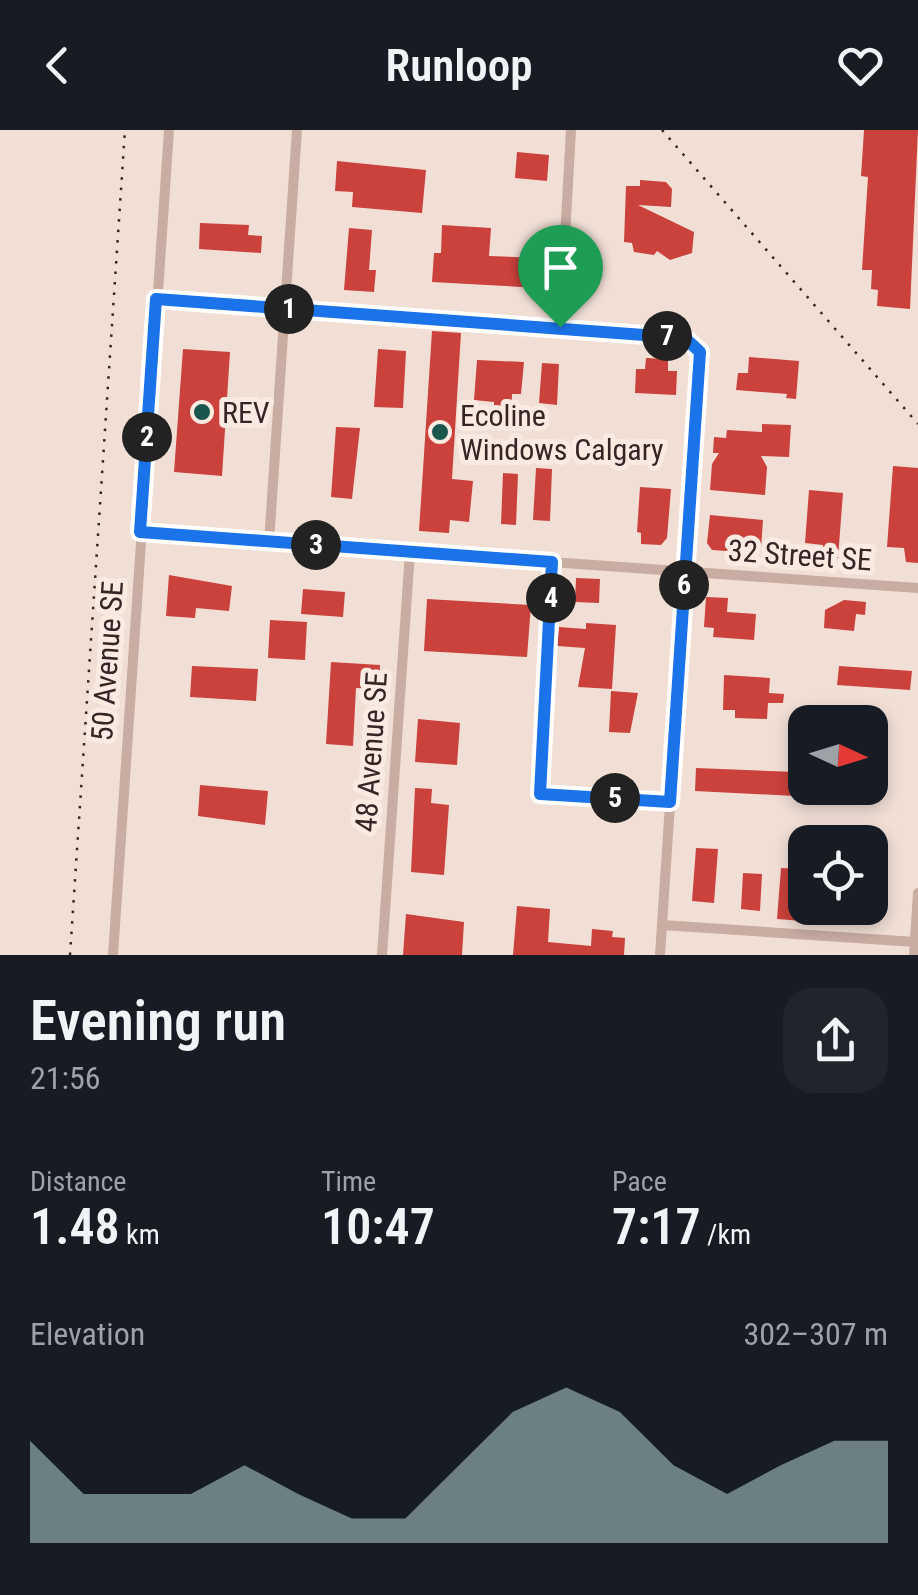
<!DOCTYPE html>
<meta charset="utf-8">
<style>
body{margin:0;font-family:"Roboto Condensed",sans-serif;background:#20242c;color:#f1f3f6;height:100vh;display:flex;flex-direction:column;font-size:38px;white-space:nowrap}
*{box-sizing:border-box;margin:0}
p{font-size:32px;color:#9ea1a6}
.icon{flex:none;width:55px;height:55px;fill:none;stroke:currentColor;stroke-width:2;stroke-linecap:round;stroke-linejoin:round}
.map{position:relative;height:825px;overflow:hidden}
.details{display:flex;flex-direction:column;background:#171b24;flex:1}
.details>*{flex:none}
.needle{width:65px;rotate:94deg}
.buttons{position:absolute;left:788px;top:575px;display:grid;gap:20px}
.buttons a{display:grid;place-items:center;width:100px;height:100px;border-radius:20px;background:#171b24;box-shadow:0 5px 15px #0003;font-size:50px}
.pin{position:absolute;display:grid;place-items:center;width:85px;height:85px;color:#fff;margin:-102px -42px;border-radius:50% 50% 50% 0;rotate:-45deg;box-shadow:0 0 10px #0007}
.pin .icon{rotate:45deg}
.km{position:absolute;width:50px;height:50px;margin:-25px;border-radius:50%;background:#222;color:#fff;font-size:28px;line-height:50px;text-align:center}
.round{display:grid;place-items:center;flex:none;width:105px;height:105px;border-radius:30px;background:#20242c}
.head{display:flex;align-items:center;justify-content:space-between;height:170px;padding:0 30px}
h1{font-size:55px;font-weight:600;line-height:75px}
.metrics{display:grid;grid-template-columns:repeat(3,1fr);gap:15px;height:170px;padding:10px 30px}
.metrics div{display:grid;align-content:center}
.metrics b{font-size:50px;font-weight:600}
.metrics small{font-size:28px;font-weight:400}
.metrics p{font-size:28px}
.chart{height:280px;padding:20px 30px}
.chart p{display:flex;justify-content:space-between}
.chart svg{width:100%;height:180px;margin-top:10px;fill:#90acaa;opacity:.7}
header{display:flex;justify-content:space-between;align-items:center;height:130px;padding:0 30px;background:#171b24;font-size:45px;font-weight:600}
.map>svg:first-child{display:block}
</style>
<header><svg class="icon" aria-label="back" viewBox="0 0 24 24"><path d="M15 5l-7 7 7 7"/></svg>Runloop<svg class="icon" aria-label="heart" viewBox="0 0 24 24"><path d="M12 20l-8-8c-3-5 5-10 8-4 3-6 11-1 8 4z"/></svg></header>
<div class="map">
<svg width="918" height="825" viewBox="0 0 918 825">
<rect width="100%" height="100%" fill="#f1dfd6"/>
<path fill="#cb413b" d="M 864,0 L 918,0 L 910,179 L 877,176 L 878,160 L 871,159 L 872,140 L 862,140 L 868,47 L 861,46 Z
M 517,22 L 549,25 L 547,51 L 515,48 Z
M 337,31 L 426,40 L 422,83 L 352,77 L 353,62 L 335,61 Z
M 640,50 L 666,52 L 672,59 L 671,77 L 638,75 L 694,102 L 692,123 L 670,130 L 657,121 L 654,125 L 634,122 L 632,113 L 624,112 L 626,56 L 640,56 Z
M 200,93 L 249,95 L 248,105 L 262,106 L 261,123 L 199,119 Z
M 442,95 L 491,98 L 489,126 L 540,128 L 539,158 L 432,152 L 434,123 L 441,123 Z
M 349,98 L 372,100 L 369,140 L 376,140 L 374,162 L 344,160 Z
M 432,201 L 461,203 L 452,349 L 473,351 L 469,392 L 450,390 L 449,403 L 419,401 Z
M 183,219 L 230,222 L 222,346 L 174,342 Z
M 378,219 L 406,221 L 403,278 L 374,277 Z
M 749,227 L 799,231 L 796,269 L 786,268 L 787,264 L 736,260 L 738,243 L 748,243 Z
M 646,228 L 668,229 L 668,241 L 677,241 L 676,265 L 635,263 L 636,239 L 645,239 Z
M 477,230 L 524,232 L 521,264 L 512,264 L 511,281 L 494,279 L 494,272 L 474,270 Z
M 542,233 L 559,234 L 557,275 L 539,273 Z
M 762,294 L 791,295 L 789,327 L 761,326 L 767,337 L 765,365 L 710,360 L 712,334 L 719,323 L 713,323 L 714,307 L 726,308 L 727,300 L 762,302 Z
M 336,297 L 360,298 L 352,369 L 331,367 Z
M 893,336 L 918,338 L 918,433 L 906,432 L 904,418 L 887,417 Z
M 536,338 L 552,339 L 550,391 L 533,390 Z
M 503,343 L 518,344 L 516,395 L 501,394 Z
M 640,357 L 671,359 L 667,408 L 661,415 L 641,414 L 641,403 L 637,402 Z
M 809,360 L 843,363 L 838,428 L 822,426 L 823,415 L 805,413 Z
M 710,385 L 763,390 L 761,418 L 755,423 L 712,420 L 707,413 Z
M 169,445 L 232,456 L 229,481 L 196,478 L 195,488 L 166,486 Z
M 576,448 L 600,449 L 599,473 L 575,472 Z
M 303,459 L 345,462 L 343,487 L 301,484 Z
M 706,467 L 728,468 L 727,482 L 756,484 L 754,510 L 713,507 L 714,498 L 704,497 Z
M 427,469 L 531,475 L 527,527 L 424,521 Z
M 844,470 L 866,472 L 865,485 L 856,484 L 854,501 L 824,498 L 825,480 Z
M 270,490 L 307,492 L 305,530 L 268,528 Z
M 586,493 L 616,495 L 612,559 L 578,557 L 585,518 L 557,516 L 559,497 L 586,499 Z
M 331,532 L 380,535 L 379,559 L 356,558 L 353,616 L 326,614 Z
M 192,536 L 258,539 L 256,571 L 190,567 Z
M 839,536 L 912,541 L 910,560 L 837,555 Z
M 724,545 L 770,548 L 769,563 L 784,564 L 783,573 L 768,573 L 767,589 L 735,588 L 735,580 L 723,580 Z
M 611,561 L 638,563 L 630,603 L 609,602 Z
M 418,589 L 460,593 L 457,635 L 415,632 Z
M 696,638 L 796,642 L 795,666 L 695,661 Z
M 200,655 L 268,661 L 265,695 L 198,686 Z
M 415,658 L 432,659 L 431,673 L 449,675 L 444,745 L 411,742 Z
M 696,718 L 718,719 L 714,773 L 692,771 Z
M 781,738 L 805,739 L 802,791 L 777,789 Z
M 743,743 L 762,744 L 760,781 L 741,779 Z
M 517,776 L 550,779 L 548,812 L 591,816 L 592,799 L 613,801 L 612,807 L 625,808 L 624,825 L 513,825 Z
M 406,784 L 464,792 L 462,825 L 403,825 Z"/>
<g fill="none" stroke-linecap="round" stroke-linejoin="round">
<path stroke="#c9aca2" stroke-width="10" d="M 156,169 L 560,197 L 692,212 L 700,222 L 660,825
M 560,197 L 571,0
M 140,403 L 918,458
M 269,412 L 297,0
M 553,432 L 539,664 L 670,671
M 662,795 L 915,812
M 113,825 L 169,0
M 382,825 L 410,422
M 914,825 L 918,763"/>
<path stroke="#342625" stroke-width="2.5" stroke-dasharray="2.5 8" stroke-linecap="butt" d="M 662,0 L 918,294
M 70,825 L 125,0"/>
</g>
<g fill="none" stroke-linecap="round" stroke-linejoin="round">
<defs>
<path id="route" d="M 156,169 L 685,208 L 700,222 L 670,672 L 540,664 L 552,432 L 140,402 Z"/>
</defs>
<use href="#route" stroke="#fff" stroke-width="20"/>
<use href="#route" stroke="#1a73e8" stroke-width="12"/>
</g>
<g fill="#19564e" stroke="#f9eae2" stroke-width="4">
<circle cx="202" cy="282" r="10"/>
<circle cx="440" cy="302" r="10"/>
</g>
<g text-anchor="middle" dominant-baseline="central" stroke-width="10" stroke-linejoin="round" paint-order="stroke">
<g font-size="30" fill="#342625" stroke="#f9eae2" text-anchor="start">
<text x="222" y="282">REV</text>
<text x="460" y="285">Ecoline<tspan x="460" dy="34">Windows Calgary</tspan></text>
</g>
<g font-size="30" fill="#342625" stroke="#f9eae2">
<text transform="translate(800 425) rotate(4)">32 Street SE</text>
<text transform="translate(107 531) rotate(-86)">50 Avenue SE</text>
<text transform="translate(371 622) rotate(-86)">48 Avenue SE</text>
</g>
</g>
</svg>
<div class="buttons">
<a><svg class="needle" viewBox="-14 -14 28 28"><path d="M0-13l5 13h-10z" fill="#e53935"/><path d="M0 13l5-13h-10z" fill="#9ea1a6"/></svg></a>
<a><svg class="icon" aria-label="locate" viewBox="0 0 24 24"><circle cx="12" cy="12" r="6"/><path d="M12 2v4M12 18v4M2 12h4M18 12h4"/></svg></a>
</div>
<div class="pin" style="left:560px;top:197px;background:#1e9e55"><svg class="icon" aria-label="arrive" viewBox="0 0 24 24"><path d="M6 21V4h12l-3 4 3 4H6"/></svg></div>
<b class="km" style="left:289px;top:179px">1</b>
<b class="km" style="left:147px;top:307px">2</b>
<b class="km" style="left:316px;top:415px">3</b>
<b class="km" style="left:551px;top:468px">4</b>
<b class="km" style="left:615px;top:668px">5</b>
<b class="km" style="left:684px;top:455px">6</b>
<b class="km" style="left:667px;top:206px">7</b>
</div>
<section class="details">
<div class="head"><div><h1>Evening run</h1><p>21:56</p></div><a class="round"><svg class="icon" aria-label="share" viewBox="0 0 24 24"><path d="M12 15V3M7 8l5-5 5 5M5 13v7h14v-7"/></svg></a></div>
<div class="metrics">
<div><p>Distance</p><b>1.48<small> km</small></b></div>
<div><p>Time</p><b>10:47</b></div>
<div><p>Pace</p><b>7:17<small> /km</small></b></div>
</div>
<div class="chart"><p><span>Elevation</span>302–307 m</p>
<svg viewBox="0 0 160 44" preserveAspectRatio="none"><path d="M0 44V19L10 32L20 32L30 32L40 25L50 32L60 38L70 38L80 25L90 12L100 6L110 12L120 25L130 32L140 25L150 19L160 19V44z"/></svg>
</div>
</section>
